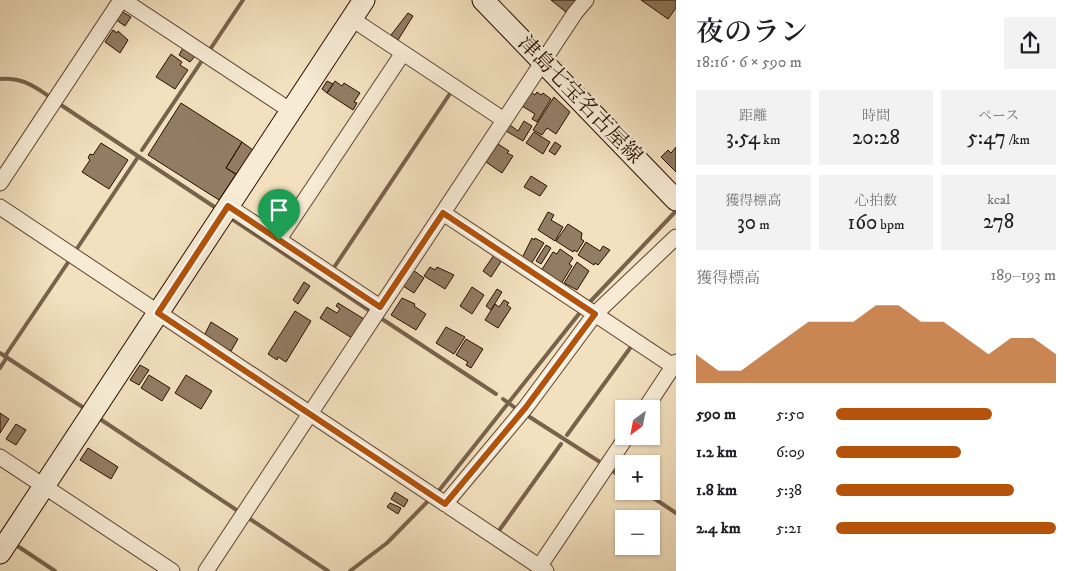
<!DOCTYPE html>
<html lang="ja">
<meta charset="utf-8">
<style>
body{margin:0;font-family:"IM FELL DW Pica","Noto Serif JP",serif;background:#f2f2f2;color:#202124;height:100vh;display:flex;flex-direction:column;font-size:19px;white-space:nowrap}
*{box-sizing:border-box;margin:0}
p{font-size:16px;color:#757577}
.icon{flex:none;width:28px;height:28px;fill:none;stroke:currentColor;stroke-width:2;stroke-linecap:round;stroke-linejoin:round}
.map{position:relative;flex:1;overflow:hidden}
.side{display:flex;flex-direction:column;background:#fff;width:400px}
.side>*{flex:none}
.needle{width:32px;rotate:212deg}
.buttons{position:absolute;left:615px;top:400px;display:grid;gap:10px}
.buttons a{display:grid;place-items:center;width:45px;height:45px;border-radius:0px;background:#fff;box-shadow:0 1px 4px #0004;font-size:25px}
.pin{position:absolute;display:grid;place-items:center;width:42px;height:42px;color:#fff;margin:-51px -21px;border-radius:50% 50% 50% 0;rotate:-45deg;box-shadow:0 0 5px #0007}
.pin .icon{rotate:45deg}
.round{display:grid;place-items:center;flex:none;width:52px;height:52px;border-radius:0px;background:#f2f2f2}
.overview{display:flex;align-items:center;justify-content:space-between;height:85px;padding:0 20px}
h1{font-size:28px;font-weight:600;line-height:38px}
.metrics{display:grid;grid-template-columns:repeat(3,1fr);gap:8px;height:85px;padding:5px 20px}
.metrics div{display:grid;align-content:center;border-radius:0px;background:#f2f2f2;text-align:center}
.metrics b{font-size:21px;font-weight:600}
.metrics small{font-size:14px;font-weight:400}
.metrics p{font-size:14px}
.chart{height:140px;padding:10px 20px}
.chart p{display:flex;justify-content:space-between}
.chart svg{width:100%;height:90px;margin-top:5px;fill:#b45309;opacity:.7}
ul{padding:0 20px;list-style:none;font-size:16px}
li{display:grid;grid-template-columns:80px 60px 1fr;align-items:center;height:38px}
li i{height:12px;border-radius:6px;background:#b45309}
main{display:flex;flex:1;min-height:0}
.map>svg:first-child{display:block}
</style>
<main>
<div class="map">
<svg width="676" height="571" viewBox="0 0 676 571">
<rect width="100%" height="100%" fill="#f2e0be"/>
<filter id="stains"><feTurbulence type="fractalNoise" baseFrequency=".004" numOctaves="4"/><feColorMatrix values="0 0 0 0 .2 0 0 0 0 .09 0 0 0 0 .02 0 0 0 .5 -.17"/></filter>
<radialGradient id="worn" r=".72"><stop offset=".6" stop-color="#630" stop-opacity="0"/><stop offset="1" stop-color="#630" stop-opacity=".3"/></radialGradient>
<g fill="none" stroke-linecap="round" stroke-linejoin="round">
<path stroke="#79624b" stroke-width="4" d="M 209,51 L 243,0
M 0,79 C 23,77 35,87 53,99
M 58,103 L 219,210
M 142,150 L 201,62
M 229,217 L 373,313
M 76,250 L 138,157
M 333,269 L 451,92
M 587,305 L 676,211
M 379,317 L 496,394
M 0,353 L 87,410
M 5,356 L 69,261
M 0,368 L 7,357
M 503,399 L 514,407
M 525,414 L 603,464
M 97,417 L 241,513
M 567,435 L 633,344
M 610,469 L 624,479
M 643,491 L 676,513
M 437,493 L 582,310
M 247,517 L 328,571
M 498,532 L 561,444
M 19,547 L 55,571
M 350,571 L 387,543 L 430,499"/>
</g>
<path fill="#927c63" stroke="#2a0f00" d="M 551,0 L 578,0 L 567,13 Z
M 641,0 L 676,0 L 676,8 L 668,19 Z
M 121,11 L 131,17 L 125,26 L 115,19 Z
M 408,13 L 413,16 L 398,40 L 391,35 Z
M 113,30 L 117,33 L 118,31 L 128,40 L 120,53 L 105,42 Z
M 183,48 L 195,56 L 190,62 L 179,55 Z
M 171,54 L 182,62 L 180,65 L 188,70 L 175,89 L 156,77 Z
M 327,81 L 333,84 L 327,93 L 322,89 Z
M 335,81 L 342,86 L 344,83 L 360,93 L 354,102 L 357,103 L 353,110 L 327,93 Z
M 531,92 L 535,95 L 537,92 L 541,95 L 543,93 L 551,99 L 537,122 L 532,119 L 535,114 L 522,106 Z
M 554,97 L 570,112 L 556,134 L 547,128 L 542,135 L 533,130 Z
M 181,103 L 242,142 L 226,168 L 236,174 L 219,200 L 148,155 Z
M 524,121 L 532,126 L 523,141 L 506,131 L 510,125 L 518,131 Z
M 534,132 L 550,142 L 543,154 L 526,143 Z
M 242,142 L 253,150 L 237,175 L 226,168 Z
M 555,142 L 561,146 L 555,155 L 549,151 Z
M 101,143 L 128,160 L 109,189 L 82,172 L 90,160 L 88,158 L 90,154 L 93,155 Z
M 498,144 L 509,151 L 507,153 L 513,156 L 502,173 L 486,162 Z
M 676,147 L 676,172 L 661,157 L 668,150 L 671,153 Z
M 531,176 L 547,186 L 540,196 L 524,187 Z
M 548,212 L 554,215 L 551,220 L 563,227 L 555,241 L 538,230 Z
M 568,224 L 582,233 L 581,239 L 584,241 L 577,252 L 574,250 L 573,252 L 556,241 Z
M 532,238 L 534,240 L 535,238 L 544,243 L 531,264 L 522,258 Z
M 586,242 L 600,251 L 603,246 L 610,250 L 598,265 L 595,263 L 594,265 L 578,255 Z
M 546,245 L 551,248 L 541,264 L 536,261 Z
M 560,249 L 573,258 L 569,264 L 572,266 L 561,284 L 541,271 L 553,252 L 557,254 Z
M 494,255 L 502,260 L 491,277 L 483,271 Z
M 577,262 L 589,271 L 577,290 L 564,283 Z
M 430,267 L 435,270 L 437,267 L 454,275 L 445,289 L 424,276 Z
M 413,270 L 424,278 L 414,293 L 403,286 Z
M 304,282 L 310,286 L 298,304 L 293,300 Z
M 472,287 L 484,295 L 472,314 L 460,306 Z
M 497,289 L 502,292 L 491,310 L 486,306 Z
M 402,298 L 415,304 L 414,306 L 426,314 L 416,330 L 391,315 Z
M 504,300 L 509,303 L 507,305 L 511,308 L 498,328 L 485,320 L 495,304 L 499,307 Z
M 338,303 L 364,319 L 352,338 L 320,318 L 327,307 L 337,313 L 340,309 L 336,306 Z
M 295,311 L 311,321 L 286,362 L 278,357 L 277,360 L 268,354 Z
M 211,322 L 238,339 L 231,351 L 204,336 Z
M 446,327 L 465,337 L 454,354 L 436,343 Z
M 466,339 L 483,349 L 471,368 L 466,365 L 468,362 L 456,355 Z
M 140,365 L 149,370 L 139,385 L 130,380 Z
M 149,375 L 170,388 L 162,401 L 141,388 Z
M 186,375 L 212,391 L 201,409 L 175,393 Z
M 0,413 L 9,419 L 0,433 Z
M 16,424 L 26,430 L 16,445 L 6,439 Z
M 88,448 L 118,467 L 111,479 L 80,460 Z
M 395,492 L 408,500 L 404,507 L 391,499 Z
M 390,503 L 401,508 L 398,514 L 387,507 Z"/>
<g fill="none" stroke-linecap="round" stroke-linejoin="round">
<defs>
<path id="street" d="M 123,0 L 291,111
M 352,19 L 504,120
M 0,183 L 121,0
M 228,206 L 380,307
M 0,207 L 546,571
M 443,213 L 673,366
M 279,239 L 403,53
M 645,409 L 676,362
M 0,457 L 172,571
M 445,504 L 526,407 L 595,314 L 676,237
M 539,567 L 627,436
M 206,571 L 575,13 L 586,0"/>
<path id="secondary" d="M 483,0 L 676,200
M 0,553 L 364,0"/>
</defs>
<use href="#street" stroke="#5c4330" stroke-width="17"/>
<use href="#secondary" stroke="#2a0f00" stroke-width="23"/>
<use href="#street" stroke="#f7ebd5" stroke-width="15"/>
<use href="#secondary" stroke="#f7ebd5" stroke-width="21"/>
</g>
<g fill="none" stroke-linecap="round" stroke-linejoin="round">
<defs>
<path id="route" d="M 228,206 L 380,307 L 443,213 L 595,314 L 526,407 L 445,504 L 158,313 Z"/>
</defs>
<use href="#route" stroke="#fff" stroke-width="10"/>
<use href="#route" stroke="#b45309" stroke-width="6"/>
</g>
<g text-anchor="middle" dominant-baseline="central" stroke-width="5" stroke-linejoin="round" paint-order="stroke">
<g font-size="21" fill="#2a0f00" stroke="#f7ebd5">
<text transform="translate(580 100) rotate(46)">津島七宝名古屋線</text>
</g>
</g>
<rect width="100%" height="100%" filter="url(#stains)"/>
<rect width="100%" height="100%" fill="url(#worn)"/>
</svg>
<div class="buttons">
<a><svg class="needle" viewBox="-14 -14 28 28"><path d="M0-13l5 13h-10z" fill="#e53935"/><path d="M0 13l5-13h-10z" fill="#757577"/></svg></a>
<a>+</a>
<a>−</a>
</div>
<div class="pin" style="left:279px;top:240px;background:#1e9e55"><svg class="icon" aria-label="arrive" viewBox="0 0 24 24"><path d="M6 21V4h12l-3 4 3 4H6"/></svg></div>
</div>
<section class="side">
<div class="overview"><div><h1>夜のラン</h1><p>18:16 · 6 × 590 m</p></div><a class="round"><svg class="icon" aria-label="share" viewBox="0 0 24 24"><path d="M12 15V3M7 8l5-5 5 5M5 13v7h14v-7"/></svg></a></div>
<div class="metrics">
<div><p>距離</p><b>3.54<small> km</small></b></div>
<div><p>時間</p><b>20:28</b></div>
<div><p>ペース</p><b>5:47<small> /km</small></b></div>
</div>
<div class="metrics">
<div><p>獲得標高</p><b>30<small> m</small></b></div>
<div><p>心拍数</p><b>160<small> bpm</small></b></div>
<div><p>kcal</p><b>278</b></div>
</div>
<div class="chart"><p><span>獲得標高</span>189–193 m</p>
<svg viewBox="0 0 160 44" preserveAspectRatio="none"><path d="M0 44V30L10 38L20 38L30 30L40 22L50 14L60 14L70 14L80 6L90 6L100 14L110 14L120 22L130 30L140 22L150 22L160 30V44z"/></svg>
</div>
<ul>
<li><b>590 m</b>5:50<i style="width:71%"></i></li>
<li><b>1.2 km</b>6:09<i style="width:57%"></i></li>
<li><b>1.8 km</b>5:38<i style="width:81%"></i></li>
<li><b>2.4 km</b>5:21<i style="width:100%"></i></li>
</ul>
</section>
</main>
